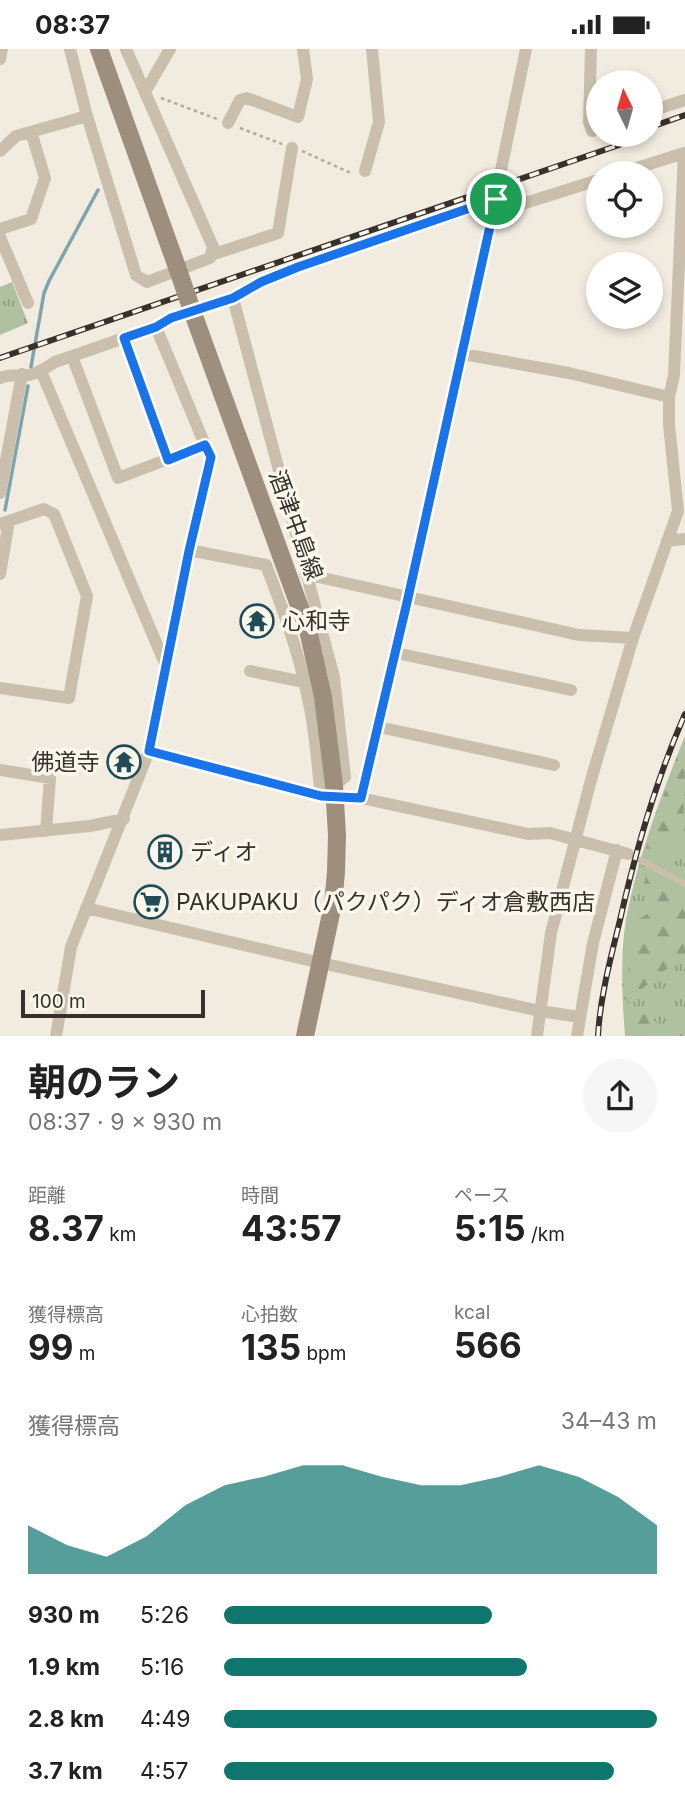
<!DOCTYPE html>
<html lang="ja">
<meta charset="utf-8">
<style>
body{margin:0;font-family:Inter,"Noto Sans JP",sans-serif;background:#f6f6f6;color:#222;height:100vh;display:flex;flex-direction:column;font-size:26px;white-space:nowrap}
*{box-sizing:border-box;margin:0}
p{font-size:23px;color:#767676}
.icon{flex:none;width:38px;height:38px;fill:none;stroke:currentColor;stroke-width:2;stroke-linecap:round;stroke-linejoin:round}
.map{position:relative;height:987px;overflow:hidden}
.details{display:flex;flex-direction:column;background:#fff;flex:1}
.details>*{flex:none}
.needle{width:46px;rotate:355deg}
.controls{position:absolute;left:586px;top:21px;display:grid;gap:14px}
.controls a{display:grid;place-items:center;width:77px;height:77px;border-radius:50%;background:#fff;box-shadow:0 4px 10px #0003;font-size:35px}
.scale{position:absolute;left:21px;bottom:18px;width:184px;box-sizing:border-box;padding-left:7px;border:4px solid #38312b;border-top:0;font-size:19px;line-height:24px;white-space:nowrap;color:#38312b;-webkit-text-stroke:5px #f9f6ec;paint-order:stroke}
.pin{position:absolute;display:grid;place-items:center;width:60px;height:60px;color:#fff;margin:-30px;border:4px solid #fff;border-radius:50%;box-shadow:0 2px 7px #0007}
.round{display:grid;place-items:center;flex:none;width:74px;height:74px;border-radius:37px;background:#f6f6f6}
.head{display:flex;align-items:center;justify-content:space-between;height:119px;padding:0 28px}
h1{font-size:38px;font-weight:700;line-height:52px}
.stats{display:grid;grid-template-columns:repeat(3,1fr);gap:10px;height:119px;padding:7px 28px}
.stats div{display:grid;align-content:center}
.stats b{font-size:35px;font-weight:700}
.stats small{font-size:19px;font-weight:400}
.stats p{font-size:19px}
.chart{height:196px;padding:14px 28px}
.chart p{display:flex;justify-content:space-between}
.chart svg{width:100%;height:126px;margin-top:7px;fill:#0f766e;opacity:.7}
ul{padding:0 28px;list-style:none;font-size:23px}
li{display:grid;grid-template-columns:112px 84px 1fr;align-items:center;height:52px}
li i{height:18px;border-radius:9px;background:#0f766e}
.status{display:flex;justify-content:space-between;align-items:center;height:49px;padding:0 35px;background:#fff;direction:ltr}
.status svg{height:19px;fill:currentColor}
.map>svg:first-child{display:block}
</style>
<div class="status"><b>08:37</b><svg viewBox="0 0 49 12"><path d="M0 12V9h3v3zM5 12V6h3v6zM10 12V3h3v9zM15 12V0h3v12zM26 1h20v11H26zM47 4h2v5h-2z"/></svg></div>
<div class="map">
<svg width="685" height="987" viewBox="0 0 685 987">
<defs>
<pattern id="grass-tufts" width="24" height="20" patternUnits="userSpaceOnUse" patternTransform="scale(1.75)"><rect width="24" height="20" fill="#b0c1a0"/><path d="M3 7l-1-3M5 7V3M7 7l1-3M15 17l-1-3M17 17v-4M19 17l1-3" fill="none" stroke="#909d83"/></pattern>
<pattern id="forest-firs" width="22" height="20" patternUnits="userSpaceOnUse" patternTransform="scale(1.75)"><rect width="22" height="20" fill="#b0c1a0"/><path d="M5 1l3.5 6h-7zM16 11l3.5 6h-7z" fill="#909d83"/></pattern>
</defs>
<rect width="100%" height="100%" fill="#f2ece0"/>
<path fill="url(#grass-tufts)" d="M 12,233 L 28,274 L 0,286 L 0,238 Z
M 685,687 L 685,987 L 625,987 C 622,949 620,908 626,870 C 638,807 661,746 685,687 Z"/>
<path fill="url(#forest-firs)" d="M 685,694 C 685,713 685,779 680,792 C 673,802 662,806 652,805 L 646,800 L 655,767 Z
M 652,821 L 685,841 L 685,905 L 638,943 L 634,953 L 629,955 L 623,947 L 623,939 L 629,930 L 628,902 L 634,873 L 647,865 L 651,859 L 643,842 L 646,824 Z
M 643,964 L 647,964 L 658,975 L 657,980 L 649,987 L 631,987 L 635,971 L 640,969 Z"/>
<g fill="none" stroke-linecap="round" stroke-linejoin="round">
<path stroke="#80a4ae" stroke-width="3.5" d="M 31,318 L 44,244 L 49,232 L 98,141
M 5,461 L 28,337"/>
<path stroke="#b6a996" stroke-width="2.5" stroke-dasharray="3.5 3.5" stroke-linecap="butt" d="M 161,49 L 217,70
M 240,79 L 282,95
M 302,102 L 353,125"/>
<path stroke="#cabfac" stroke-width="6" d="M 640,811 L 685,835"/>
<path stroke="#cabfac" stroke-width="12" d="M 70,0 L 87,67 L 136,226 L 147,233 L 210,209 L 213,198 L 126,0
M 591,0 L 589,73 L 592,82 L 598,80
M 0,10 L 2,0
M 145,43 L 170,0
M 651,62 L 685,51
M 228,74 L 240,51 L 247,49 L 298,68 L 307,30 L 303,0
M 0,102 L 16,87 L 87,67
M 365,122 L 379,73 L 372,0
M 494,164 L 598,131
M 0,180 L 31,170 L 45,129 L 31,83
M 0,188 L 28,254
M 211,206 L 278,184 L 292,99
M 233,249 L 334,628 L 345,728 L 334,736
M 124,289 L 168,411
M 463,305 L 569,324 L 669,348
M 72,307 L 118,429 L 205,396
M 41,322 L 166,617
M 0,329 C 11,325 18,327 29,326 C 39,324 47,318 55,313 L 156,278
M 0,444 L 22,325
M 0,475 L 44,460 L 54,465 L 87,547 L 69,649 L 0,639
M 667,492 L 685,490
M 189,501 L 266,516 C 282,558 298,600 307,645 C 315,678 317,713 321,747
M 0,525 L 9,472
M 305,525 L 579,586 L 633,589
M 396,604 L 571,641
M 250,622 L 304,633
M 379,678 L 554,716
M 149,702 L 321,747 L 361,749 L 528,785 L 550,784 L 628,805
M 0,721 L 50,729 L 46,782
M 361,749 L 463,305 L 526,0
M 0,786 L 90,777 L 124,770
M 86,859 L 321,914 L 540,962 L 580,968
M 56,987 L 71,898 L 149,702 L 189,501 L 210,408 L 156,278 L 171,269 L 233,249 L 261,233 L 298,218 L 496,150
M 537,987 L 551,884 L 591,731 L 633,589 L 678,462 L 669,376 L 669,348 L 674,326 L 684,104 L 621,124
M 577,987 L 593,894 L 617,801"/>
<path stroke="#9d8e7d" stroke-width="18" d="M 99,0 L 177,218
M 194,267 L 308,581 L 323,648 L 334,736 L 337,786 L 336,823 L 333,855 L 305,987"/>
<defs>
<path id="rail" d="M 651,78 L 685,66
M 0,309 L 648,86
M 598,987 C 600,948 611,908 620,871 C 636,800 656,731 685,665"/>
</defs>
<use href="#rail" stroke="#38312b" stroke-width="6"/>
<use href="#rail" stroke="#f9f6ec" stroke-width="3.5" stroke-dasharray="10" stroke-linecap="butt"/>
<path stroke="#9d8e7d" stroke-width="18" d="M 177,218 L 194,267"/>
</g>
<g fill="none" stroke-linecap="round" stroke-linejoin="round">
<defs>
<path id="route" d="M 496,150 L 408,549 L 361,749 L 321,747 L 149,702 L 189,502 L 211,408 L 205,396 L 168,411 L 124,289 L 156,278 L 171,269 L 233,249 L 261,233 L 298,218 Z"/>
</defs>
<use href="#route" stroke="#fff" stroke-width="14"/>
<use href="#route" stroke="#1a73e8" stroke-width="9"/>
</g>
<defs>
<symbol id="temple-ring" viewBox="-11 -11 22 22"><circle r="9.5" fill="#f9f6ec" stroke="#224b58" stroke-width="1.5"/><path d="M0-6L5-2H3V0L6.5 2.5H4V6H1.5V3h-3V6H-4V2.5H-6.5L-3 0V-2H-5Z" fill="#224b58"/></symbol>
<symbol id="building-ring" viewBox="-11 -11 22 22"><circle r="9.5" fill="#f9f6ec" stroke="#224b58" stroke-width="1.5"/><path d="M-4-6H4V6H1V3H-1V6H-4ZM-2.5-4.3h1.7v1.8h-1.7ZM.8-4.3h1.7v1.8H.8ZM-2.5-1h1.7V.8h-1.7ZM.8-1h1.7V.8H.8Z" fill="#224b58"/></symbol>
<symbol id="supermarket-ring" viewBox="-11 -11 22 22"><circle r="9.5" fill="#f9f6ec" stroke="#224b58" stroke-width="1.5"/><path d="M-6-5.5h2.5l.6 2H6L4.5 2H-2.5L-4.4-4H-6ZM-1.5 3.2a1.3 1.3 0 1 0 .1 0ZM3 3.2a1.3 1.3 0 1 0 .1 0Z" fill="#224b58"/></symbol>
</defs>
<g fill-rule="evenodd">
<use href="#temple-ring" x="238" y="553" width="38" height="38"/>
<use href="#temple-ring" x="105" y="694" width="38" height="38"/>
<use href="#building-ring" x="146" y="784" width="38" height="38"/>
<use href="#supermarket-ring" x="132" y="834" width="38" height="38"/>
</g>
<g text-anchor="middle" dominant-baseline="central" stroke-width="7" stroke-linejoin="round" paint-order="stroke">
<g font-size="23" fill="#38312b" stroke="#f9f6ec">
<text transform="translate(296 476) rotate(70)">酒津中島線</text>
</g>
<g font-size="23" fill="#38312b" stroke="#f9f6ec" text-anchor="start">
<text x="282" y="572">心和寺</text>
<text x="100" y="713" text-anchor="end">佛道寺</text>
<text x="190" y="803">ディオ</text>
<text x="176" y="853">PAKUPAKU（パクパク）ディオ倉敷西店</text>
</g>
</g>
</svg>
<div class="controls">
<a><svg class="needle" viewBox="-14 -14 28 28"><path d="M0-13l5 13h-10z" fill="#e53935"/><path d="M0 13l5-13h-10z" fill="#767676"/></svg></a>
<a><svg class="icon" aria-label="locate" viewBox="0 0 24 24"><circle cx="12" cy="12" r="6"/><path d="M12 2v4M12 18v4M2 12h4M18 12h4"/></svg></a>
<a><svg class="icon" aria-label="layers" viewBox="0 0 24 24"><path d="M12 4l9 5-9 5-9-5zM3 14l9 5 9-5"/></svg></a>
</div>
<div class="scale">100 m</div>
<div class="pin" style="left:496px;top:150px;background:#1e9e55"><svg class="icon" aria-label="arrive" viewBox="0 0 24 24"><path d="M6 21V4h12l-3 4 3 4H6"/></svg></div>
</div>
<section class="details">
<div class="head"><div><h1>朝のラン</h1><p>08:37 · 9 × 930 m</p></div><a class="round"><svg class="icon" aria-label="share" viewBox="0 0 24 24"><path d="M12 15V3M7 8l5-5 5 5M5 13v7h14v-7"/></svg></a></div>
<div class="stats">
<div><p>距離</p><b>8.37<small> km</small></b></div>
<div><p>時間</p><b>43:57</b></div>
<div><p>ペース</p><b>5:15<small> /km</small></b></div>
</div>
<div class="stats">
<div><p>獲得標高</p><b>99<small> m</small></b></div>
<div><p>心拍数</p><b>135<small> bpm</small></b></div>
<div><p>kcal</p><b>566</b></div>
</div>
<div class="chart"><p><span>獲得標高</span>34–43 m</p>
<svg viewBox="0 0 160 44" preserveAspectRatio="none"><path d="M0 44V27L10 34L20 38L30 31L40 20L50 13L60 10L70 6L80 6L90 10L100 13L110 13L120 10L130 6L140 10L150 17L160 27V44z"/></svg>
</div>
<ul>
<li><b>930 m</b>5:26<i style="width:62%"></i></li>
<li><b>1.9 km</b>5:16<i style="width:70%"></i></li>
<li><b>2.8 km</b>4:49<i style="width:100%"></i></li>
<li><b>3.7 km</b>4:57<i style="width:90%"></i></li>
</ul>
</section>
